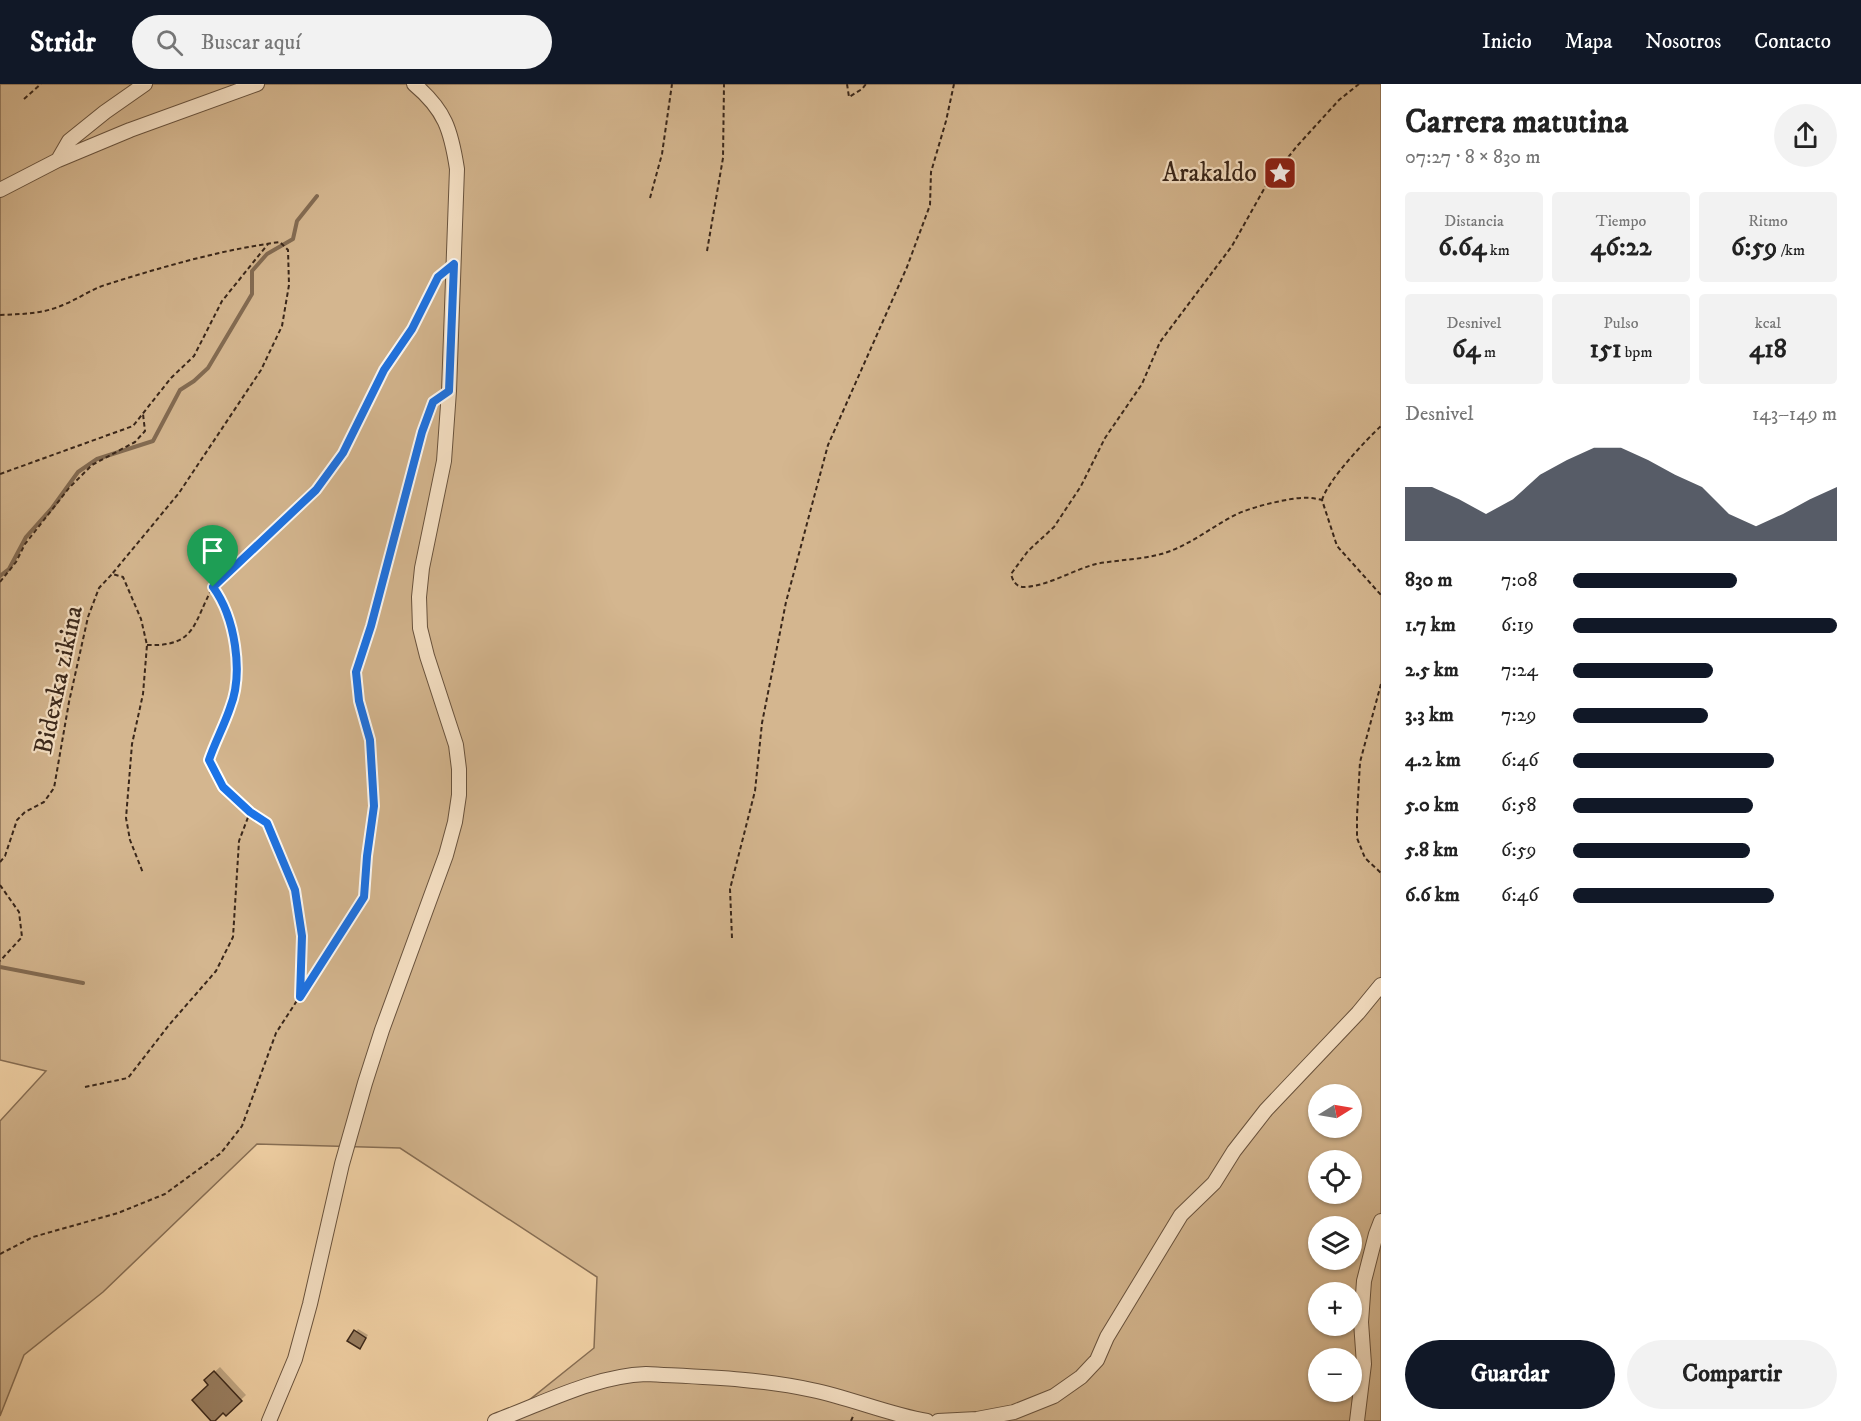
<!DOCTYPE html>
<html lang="es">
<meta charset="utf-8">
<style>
body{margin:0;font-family:"IM FELL DW Pica",serif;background:#f2f2f2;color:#222;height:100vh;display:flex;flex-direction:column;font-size:22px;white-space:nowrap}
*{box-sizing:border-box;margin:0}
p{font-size:20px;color:#767676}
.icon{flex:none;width:33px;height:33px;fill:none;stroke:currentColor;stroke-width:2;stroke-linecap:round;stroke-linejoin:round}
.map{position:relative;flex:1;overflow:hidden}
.details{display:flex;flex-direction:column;background:#fff;width:480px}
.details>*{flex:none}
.needle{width:39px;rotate:79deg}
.fabs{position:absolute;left:1308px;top:1000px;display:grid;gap:12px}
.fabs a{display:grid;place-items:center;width:54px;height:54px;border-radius:50%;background:#fff;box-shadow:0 2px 4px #0004;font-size:30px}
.pin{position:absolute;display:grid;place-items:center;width:51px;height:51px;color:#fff;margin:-62px -26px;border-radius:50% 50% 50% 0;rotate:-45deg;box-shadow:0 0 6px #0007}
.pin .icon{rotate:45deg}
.round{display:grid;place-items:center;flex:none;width:63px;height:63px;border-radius:32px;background:#f2f2f2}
.summary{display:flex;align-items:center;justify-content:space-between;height:102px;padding:0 24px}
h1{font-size:33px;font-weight:700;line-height:45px}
.stats{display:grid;grid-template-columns:repeat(3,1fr);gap:9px;height:102px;padding:6px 24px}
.stats div{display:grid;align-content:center;border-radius:6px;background:#f2f2f2;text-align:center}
.stats b{font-size:26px;font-weight:700}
.stats small{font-size:16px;font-weight:400}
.stats p{font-size:16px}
.chart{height:168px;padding:12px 24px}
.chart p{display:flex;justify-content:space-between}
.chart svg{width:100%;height:108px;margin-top:6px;fill:#111827;opacity:.7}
.action{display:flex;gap:12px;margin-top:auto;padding:12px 24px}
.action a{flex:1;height:69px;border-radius:36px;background:#111827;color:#fff;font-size:24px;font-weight:700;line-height:69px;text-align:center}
.action a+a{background:#f2f2f2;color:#222}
ul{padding:0 24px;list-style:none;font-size:20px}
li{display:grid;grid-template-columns:96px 72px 1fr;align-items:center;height:45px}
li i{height:15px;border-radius:8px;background:#111827}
header{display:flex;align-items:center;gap:36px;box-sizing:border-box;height:84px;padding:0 30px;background:#111827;color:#fff}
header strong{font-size:28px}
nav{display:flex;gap:33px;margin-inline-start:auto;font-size:21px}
.search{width:420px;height:54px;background:#f2f2f2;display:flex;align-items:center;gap:15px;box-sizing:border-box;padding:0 21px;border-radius:33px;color:#767676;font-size:22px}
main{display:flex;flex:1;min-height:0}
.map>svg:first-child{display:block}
</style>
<header>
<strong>Stridr</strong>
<div class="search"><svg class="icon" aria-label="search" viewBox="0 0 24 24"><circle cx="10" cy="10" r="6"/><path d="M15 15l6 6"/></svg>Buscar aquí</div>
<nav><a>Inicio</a><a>Mapa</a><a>Nosotros</a><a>Contacto</a></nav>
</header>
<main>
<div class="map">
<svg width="1381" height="1337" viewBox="0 0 1381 1337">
<rect width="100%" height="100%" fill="#f3d3a7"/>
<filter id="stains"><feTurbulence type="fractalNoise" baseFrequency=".00333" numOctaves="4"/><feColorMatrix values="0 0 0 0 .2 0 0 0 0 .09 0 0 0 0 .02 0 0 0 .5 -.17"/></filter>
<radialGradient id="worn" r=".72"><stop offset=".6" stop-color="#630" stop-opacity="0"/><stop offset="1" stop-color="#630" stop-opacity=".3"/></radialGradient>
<path fill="#d4b68f" stroke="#876e54" stroke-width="1.5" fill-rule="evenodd" d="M 0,0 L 1381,0 L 1381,1337 L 503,1337 L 594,1264 L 597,1193 L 400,1064 L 257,1060 L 103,1208 L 24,1271 L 0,1332 L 0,1037 L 46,987 L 0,976 ZM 1318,1011 L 1352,1011 L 1352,1044 L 1318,1044 ZM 1318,1077 L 1352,1077 L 1352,1110 L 1318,1110 ZM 1318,1143 L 1352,1143 L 1352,1176 L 1318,1176 ZM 1318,1209 L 1352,1209 L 1352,1242 L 1318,1242 ZM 1318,1275 L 1352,1275 L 1352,1308 L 1318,1308 Z"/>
<path fill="#0003" d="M 358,1245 L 368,1251 L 362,1261 L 349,1257 Z
M 220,1283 L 246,1311 L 226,1330 L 206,1296 Z"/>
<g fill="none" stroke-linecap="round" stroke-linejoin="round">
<path stroke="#836b52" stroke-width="4" d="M 0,492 L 9,485 L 26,453 L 52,424 L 78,388 L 97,375 L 153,357 L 180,306 L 194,297 L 208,284 L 252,210 L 252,187 L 267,170 L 293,155 L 297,137 L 317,112
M 0,883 L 83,899"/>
</g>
<path fill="#9a8063" stroke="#3a271a" stroke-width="1.5" d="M 354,1246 L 366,1254 L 360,1265 L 347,1257 Z
M 214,1287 L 242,1317 L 226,1332 L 223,1329 L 215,1337 L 211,1337 L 192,1316 L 208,1301 L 204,1296 Z"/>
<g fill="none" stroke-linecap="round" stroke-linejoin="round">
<defs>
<path id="minor" d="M 58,76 L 69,57 L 105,28 L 145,0
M 0,106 L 58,76 L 130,46 L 257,0
M 269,1337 L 295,1275 L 310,1220 L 342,1080 L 365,999 L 382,946 L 446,771 L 455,738 L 459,711 L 459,685 L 456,661 L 427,572 L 420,544 L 419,513 L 422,484 L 444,377 L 449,307 L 457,85 C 451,46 445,26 414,0
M 495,1337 C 544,1319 594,1292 646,1290 C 702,1293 757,1294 812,1306 C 851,1314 887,1330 927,1337
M 938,1337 L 977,1335 L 1014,1328 L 1054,1312 L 1081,1293 L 1097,1276 L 1107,1253 L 1181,1131 L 1214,1099 L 1234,1067 L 1266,1026 L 1358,929 L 1381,901
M 1357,1337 L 1364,1280 L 1361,1238 L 1364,1197 L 1376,1150 L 1381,1137"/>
</defs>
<use href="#minor" stroke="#68523d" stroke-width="16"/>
<path stroke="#3a271a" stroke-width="2" stroke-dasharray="4.5 3" stroke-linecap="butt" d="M 847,0 L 849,13 L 862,5 L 866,0
M 1359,0 L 1339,16 L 1298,61 L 1268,98 L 1232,162 L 1160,258 L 1142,300 L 1105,354 L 1081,402 L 1054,443 L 1028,467 L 1011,490 C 1013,498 1017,504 1026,503 C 1050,501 1073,486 1096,480 C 1121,475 1149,476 1173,466 C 1195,457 1215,441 1237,430 C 1251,424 1266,420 1281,417 C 1295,414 1307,412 1322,416 L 1337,462 L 1381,511
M 24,15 L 41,0
M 650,114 L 662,70 L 672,0
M 707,167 L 723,74 L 724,0
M 0,231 C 22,230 43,230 63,221 C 78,215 90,206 105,201 C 162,183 220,166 280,158 L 288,166 L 289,201 L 282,242 L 261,286 L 179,409 L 112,490
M 0,390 L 133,342 L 171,294 L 194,272 L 222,217 L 268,160
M 1322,416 C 1328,396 1365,357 1381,342
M 0,498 L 16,478 L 25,460 L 69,404 L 92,381 L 135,358 L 145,347 L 143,330
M 213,503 C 235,532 243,590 230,624 C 224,642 215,658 209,676 L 223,703 L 250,728 L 267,739 L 295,806 L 302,852 L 300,913
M 147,561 C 197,563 193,538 213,503 L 316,406 L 343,369 L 384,286 L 412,245 L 441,191
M 1381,600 L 1360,678 L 1357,732 L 1357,754 L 1365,774 L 1381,789
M 0,778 L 5,772 L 17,736 L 25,728 L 44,718 L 54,704 L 69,618 L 88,533 L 99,504 L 112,490 L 123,493 L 141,535 L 147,561 L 143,610 L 132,660 L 126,734 L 130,756 L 143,789
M 0,801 L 19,828 L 22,853 L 0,877
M 732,854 L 730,805 L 755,707 L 762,639 L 786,518 L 828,361 L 907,183 L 930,121 L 931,88 L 946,37 L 954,0
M 85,1003 L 128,994 L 169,941 L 216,887 L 233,853 L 239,757 L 250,728
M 0,1170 L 33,1153 L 118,1129 L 165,1110 L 221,1069 L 242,1042 L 276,949 L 364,813 L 367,772 L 374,722 L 370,656 L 359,617 L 356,588 L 371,542 L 422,348 L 435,317
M 851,1337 L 854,1330"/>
<use href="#minor" stroke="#f7e2c6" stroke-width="14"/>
</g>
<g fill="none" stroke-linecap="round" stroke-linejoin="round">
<defs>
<path id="route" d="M 454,180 L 449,307 L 433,318 L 422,348 L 371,542 L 356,588 L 359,617 L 370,656 L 374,722 L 367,772 L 364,813 L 300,913 L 302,852 L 295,806 L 267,739 L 250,728 L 223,703 L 209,676 C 215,658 224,642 230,624 C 244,589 235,533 213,503 L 316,406 L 343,369 L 384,286 L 412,245 L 438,193 Z"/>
</defs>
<use href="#route" stroke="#fff" stroke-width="12"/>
<use href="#route" stroke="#1a73e8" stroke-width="8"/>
</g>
<defs>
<symbol id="sight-square" viewBox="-11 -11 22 22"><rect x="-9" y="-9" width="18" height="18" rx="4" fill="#8f2418" stroke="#f7e2c6"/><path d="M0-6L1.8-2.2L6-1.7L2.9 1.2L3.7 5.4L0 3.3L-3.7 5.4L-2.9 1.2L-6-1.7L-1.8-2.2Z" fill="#fff"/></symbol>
</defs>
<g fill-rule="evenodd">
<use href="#sight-square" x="1261" y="70" width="38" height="38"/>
</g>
<g text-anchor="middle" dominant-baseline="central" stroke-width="4.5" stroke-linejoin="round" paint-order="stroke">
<g font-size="26" fill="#3a271a" stroke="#f7e2c6" text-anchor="end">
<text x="1257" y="89">Arakaldo</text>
</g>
<g font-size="26" fill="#3a271a" stroke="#f7e2c6">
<text transform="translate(59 596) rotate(-78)">Bidexka zikina</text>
</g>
</g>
<rect width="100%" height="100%" filter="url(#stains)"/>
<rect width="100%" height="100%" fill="url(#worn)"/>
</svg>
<div class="fabs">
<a><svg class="needle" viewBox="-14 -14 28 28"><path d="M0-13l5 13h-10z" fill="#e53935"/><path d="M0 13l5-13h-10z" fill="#767676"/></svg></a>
<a><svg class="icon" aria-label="locate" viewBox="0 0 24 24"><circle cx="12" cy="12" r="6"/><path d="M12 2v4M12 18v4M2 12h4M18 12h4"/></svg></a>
<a><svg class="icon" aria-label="layers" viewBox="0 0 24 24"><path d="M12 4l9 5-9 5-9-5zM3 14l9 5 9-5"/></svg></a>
<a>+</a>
<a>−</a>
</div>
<div class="pin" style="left:213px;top:503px;background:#1e9e55"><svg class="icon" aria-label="arrive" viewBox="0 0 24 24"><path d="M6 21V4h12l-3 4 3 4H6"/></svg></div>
</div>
<section class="details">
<div class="summary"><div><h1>Carrera matutina</h1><p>07:27 · 8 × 830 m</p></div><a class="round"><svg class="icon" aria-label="share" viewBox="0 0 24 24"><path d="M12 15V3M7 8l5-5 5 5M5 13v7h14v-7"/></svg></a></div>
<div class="stats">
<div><p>Distancia</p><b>6.64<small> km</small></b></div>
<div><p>Tiempo</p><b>46:22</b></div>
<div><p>Ritmo</p><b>6:59<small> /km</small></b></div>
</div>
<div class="stats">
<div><p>Desnivel</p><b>64<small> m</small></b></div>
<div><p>Pulso</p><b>151<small> bpm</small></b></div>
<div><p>kcal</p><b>418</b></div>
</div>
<div class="chart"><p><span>Desnivel</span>143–149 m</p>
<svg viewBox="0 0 160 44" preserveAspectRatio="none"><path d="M0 44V22L10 22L20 27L30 33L40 27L50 17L60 11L70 6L80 6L90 11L100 17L110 22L120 33L130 38L140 33L150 27L160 22V44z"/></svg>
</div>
<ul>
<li><b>830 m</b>7:08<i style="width:62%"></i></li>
<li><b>1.7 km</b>6:19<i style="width:100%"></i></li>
<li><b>2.5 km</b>7:24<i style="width:53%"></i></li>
<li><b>3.3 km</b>7:29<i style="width:51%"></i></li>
<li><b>4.2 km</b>6:46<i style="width:76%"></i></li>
<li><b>5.0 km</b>6:58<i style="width:68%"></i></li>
<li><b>5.8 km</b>6:59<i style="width:67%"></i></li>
<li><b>6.6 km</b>6:46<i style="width:76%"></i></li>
</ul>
<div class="action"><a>Guardar</a><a>Compartir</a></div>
</section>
</main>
